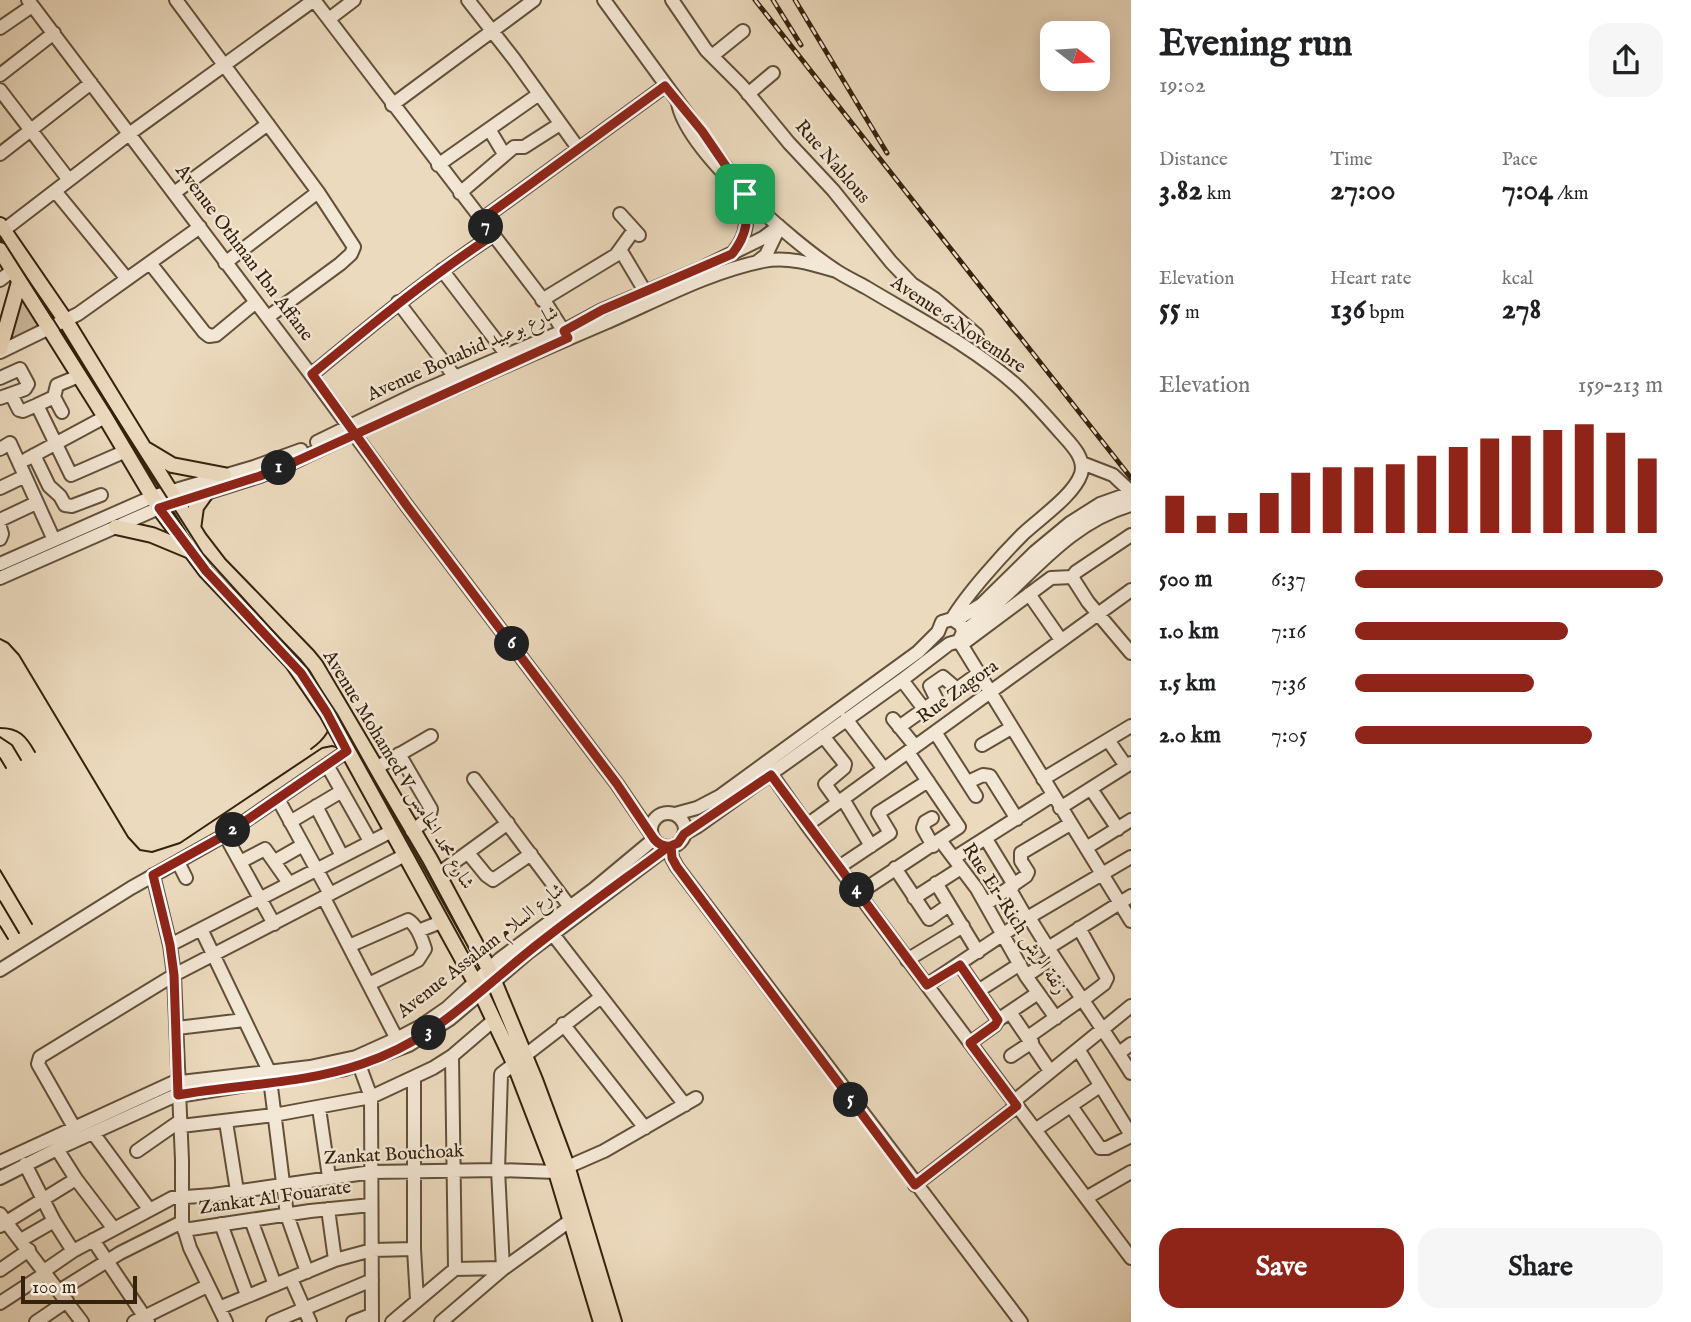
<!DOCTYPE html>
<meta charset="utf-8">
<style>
body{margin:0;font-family:"IM FELL English",Amiri,serif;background:#f6f6f6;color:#202124;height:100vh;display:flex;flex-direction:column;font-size:26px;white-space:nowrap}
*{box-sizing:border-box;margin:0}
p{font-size:23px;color:#757577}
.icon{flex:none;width:38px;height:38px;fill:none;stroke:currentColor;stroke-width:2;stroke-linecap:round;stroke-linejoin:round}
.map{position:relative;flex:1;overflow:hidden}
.details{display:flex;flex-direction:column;background:#fff;width:560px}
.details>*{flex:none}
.needle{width:46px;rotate:107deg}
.controls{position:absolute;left:1040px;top:21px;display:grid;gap:14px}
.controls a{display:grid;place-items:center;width:70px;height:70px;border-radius:14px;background:#fff;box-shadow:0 4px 18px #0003;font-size:35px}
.scale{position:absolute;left:21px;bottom:18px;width:116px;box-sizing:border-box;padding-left:7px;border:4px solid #34220e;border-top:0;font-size:19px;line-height:24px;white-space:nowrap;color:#34220e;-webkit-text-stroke:5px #f3e7d5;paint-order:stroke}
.pin{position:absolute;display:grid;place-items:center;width:60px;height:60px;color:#fff;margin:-30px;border-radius:14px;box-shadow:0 4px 10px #0006}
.km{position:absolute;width:35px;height:35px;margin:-18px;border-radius:50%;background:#222;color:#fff;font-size:19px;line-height:35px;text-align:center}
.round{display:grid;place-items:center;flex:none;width:74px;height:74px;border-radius:21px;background:#f6f6f6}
.head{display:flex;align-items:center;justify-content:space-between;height:119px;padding:0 28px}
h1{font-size:38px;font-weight:700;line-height:52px}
.metrics{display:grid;grid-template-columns:repeat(3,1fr);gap:10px;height:119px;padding:7px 28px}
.metrics div{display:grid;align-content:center}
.metrics b{font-size:30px;font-weight:700}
.metrics small{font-size:19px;font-weight:400}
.metrics p{font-size:19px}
.chart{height:196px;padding:14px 28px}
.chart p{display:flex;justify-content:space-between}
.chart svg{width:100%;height:126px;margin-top:7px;stroke:#8f2418;stroke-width:6}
.cta{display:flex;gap:14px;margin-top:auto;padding:14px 28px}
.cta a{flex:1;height:80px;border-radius:21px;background:#8f2418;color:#fff;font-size:28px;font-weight:700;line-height:80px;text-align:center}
.cta a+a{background:#f6f6f6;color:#202124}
ul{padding:0 28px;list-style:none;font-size:23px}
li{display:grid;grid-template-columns:112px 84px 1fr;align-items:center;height:52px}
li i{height:18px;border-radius:9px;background:#8f2418}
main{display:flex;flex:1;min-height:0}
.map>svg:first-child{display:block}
</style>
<main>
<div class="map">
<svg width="1131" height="1322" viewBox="0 0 1131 1322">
<rect width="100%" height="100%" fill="#ecdabe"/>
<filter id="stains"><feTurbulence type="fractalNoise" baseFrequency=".00286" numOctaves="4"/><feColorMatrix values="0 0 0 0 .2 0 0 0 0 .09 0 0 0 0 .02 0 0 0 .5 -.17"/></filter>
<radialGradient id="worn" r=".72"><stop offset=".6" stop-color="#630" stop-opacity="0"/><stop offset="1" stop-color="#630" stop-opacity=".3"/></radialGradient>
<path fill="#cdbba0" stroke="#806e57" stroke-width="2" d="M 25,300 L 39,326 L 11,340 L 8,339 L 19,301 Z"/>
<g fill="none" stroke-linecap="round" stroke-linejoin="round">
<defs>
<path id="minor" d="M 28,0 L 311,375 L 407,506 L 617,784 L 651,834
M 176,0 L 318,192 L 354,247 L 351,254 L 340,264 L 268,317
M 314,0 L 547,305 L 566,335
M 468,0 L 514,59 L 578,148
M 604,0 L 733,177
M 672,0 L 706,50 L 742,86 L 789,143 L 833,190 L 891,262 L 912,284 L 935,299 L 977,335
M 329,19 L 354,0
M 0,28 L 32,6
M 712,56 L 743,31
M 0,75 L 54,33
M 0,90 L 69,180
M 748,94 L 773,73
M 678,103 C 686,151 794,243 835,270 C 845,277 857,282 867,288 C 917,318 974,347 1017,386 C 1033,401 1047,417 1061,433 C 1070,443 1086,458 1081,474 C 1074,495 1040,518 1023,534 C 1001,556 967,594 952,619
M 392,105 L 534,0
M 489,129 L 504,154
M 0,154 L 91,83
M 438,165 L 539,94
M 55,191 L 127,279
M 174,193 L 268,124
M 460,193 L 514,147 L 524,147 L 560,124
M 620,214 L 639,235
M 481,220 L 665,86
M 4,230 L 129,134 L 314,0
M 735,250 C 749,233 747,216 745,195
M 621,251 L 646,293
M 757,262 L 766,255 L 779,228
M 150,263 L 204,332 L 209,336 L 216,335 L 256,302
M 225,263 L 318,192
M 442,270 L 507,355
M 0,280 L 13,270
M 542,300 L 616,255 L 634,230
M 398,302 L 455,377
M 0,352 L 78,314 L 200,227
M 311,375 C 370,326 428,278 492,236
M 0,378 L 20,369 L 28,384 L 25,389 L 0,398
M 11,394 L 19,410 L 23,411 L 37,405 L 71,475 L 126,451
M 54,397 L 62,412
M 37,405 L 54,397 L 57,385 L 79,376
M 317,442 L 420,392 L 563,331 L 602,310 L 704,267 L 763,238 L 779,226
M 0,449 L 10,443 L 54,540
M 34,455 L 49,486 L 60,496 L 65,505 L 72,506 L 101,495
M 27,459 L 105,417
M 1082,463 L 1113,475 L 1131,492
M 0,488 L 25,476
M 0,520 L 36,503
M 0,527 L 2,534 L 0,539
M 1131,535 L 1076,572 L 1072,577 L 1088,602 L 1131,653
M 0,564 L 152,497 L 254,467 L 301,450
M 0,578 L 159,508 L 260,476 L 290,464 C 394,414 500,368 605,323 C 656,301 708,272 763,261 C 788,256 813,264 836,271
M 1029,594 L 1061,640
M 956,620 L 981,605 L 1035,552 L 1070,523 L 1100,504 L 1131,493
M 963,632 C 1021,591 1060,525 1131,505
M 959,641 L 1131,921
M 961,645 L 1051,578 L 1072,577
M 902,680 L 924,709
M 846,719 L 884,769
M 893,719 L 915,746
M 899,727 L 937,700 L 930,686 L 943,677 L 957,689 L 978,674
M 935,732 L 976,796
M 823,736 L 845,764 L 844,768 L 825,784 L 838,802
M 1108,740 L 1126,766
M 982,745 L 1011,728
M 399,754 L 431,809 L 429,818 L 412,831
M 327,765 L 370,841
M 376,768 L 431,736
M 767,768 L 807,825 L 1131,1258
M 474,779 L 570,907
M 1043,779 L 1131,726
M 968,782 L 983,775 L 990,776 L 1017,819
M 1091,789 L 1118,829
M 278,799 L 330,894
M 843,799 L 871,846
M 316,806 L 342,856
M 1060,808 L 1131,763
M651 830a17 17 0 1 1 34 0a17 17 0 1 1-34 0Z
M 675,814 L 697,808 L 720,796 L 918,652 L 938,632 L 942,622 L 952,619 L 961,625 L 963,632 L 959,641 L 949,644 L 902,680 L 698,826 L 684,834
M 932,818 L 925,822 L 923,828 L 933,846
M 290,822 L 342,791
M 807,825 L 1131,590
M 225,835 L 274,924
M 986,839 L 1014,885
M 940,840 L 977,889 L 1026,976 L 1056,1018
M 671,847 L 672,858 L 677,867 L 1021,1322
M 1086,848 L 1131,820
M 468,853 L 486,875 L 493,880 L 531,854
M 954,858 L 1053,795
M 275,861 L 303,845
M 178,862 L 186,878
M 240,862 L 265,849 L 289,883
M 839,867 L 890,833 L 878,813 L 928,781
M 895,868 L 929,919 L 949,905
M 438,874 L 508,823
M 153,875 L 170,945 L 174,975 L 182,1160 L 182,1222 L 190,1248 L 226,1322
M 936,883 L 978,952
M 1009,888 L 1027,919
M 859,893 L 959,827 L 908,752
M 324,898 L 401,1047
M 914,898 L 961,868
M 986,904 L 1026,876 L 1028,872 L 1021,861 L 1021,853 L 1070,824
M 1029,917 C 1061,971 1098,1020 1131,1073
M 548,928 L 685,1105
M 1079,928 L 1107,978 L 1104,984 L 1083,1000
M 201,929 L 269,1071 L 287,1215 L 307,1272
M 418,931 L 441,922
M 170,945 L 392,831
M 349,946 L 408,920 C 417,925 422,939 425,949 L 418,960 L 369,984
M 1048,948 L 1131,896
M 907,960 L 963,926
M 960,965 L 998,1020
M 0,970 L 131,888 L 225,835 L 347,751
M 1026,976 L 1053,958
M 927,985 L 1029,917 L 1131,857
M 978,991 L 1020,964
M 1010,1012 L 1050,1071
M 563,1024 L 645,1128
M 177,1028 L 244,1020
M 1028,1037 L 1082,999
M 970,1043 L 995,1025 L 998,1020 L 1038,993
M 1078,1049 L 1131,1135
M 1119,1053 L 1131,1044
M 452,1056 L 455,1269
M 1011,1056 L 1032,1042
M 357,1059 L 371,1097 L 372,1322
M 414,1078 L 414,1249 L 417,1300
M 1013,1102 L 1131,1006
M 1071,1106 L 1100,1148 L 1107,1148 L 1131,1136
M 319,1108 L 329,1177
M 226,1122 L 237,1191
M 181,1126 L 274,1115 L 371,1097 L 433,1068 L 452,1056 L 494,1020
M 75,1129 L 38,1064 L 40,1057 L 174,975 L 405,855
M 1035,1130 L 1100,1086
M 93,1133 L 149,1209
M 57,1149 L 76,1179 L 114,1229
M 137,1151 L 180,1121
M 0,1162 L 172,1083 L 310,1067 L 356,1057 L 396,1039 L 421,1026 L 447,1008 L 500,959 L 594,889 L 654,839
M 25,1164 L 54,1221 L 73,1251
M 0,1178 L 57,1149 L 172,1097 L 345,1069 L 409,1045 L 450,1019 L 530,951 L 668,847
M 915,1185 L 1017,1106
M 1086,1198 L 1131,1172
M 328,1209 L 335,1260
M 0,1214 L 82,1322
M 251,1220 L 275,1285
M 221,1224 L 247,1295
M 0,1226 L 76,1179
M 184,1230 L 310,1211 L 371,1205
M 21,1240 L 54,1221
M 93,1240 L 148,1322
M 503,1269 L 498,1170 L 501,1074 L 601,997
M 0,1270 L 29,1250
M 44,1271 L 73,1251 L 172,1198 L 213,1195 L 372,1172 L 498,1170 L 556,1172 L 604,1151 L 696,1098
M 291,1279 L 310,1322
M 59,1291 L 120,1253 L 182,1222
M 0,1303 L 46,1273
M 219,1308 L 335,1260 L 372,1250 L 414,1249
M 36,1322 L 67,1301
M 134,1322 L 207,1286
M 273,1322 L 372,1280
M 353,1322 L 371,1315
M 392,1322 L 455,1269 L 502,1268
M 441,1322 L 503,1269 L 571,1220"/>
<path id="major" d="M 0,225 L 66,321 L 199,538 L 219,564 L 307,655 L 316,666 L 430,859 L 489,969 L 535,1080 L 568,1169 L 614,1322
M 0,250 L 105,417 L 159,508 L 206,571 L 292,662 L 327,713 L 481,993 L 514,1063 L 556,1172 L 601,1322
M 0,349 L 19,282
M 147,450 L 172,465 L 224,475
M 116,527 L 152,535 L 188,550
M 193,529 L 196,507 L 206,493"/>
</defs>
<use href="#minor" stroke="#62503a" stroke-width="16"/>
<use href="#major" stroke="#34220e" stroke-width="18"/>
<use href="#minor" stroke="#f3e7d5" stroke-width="12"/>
<use href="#major" stroke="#ecdabe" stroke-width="14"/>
<path stroke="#34220e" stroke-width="2" d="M 0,236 L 203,554 L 308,670 L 337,714 L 463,938
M 0,639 L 8,643 L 19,655 L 128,837 L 140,850 L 152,852 L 180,843 L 322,748 L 332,746 L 353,751
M 0,728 C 19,728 26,736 35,752
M 0,737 L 12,745 L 21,760
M 311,749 C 324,740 334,728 331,711
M 0,758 L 6,768
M 0,870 L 32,924
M 0,901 L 19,933
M 0,926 L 8,939"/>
<defs>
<path id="rail" d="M 755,0 L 1131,478
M 773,0 L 801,45
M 795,0 L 887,153"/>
</defs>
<use href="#rail" stroke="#34220e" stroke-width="5"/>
<use href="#rail" stroke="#f3e7d5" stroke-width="2.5" stroke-dasharray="8" stroke-linecap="butt"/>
</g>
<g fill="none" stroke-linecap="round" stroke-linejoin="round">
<defs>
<path id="route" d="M 745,194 C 748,219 748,234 732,254 L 602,310 L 564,331 L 568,338 L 290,464 L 260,476 L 159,508 L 206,571 L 301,673 L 327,713 L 347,751 L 225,835 L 153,875 L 170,945 L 174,975 L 178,1095 C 238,1084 304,1084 362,1064 C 433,1040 471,998 528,952 C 573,916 621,882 668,847 L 678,843 L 684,834 L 771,775 L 927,985 L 960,965 L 998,1020 L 995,1025 L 970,1043 L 1017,1106 L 915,1185 L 677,867 L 672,858 L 671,846 C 664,847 659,845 654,839 L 617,784 L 407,506 L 312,374 C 370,326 428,278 492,236 L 481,220 L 665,86 L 702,131 L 745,194"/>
</defs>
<use href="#route" stroke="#fff" stroke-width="14"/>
<use href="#route" stroke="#8f2418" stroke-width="9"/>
</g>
<g text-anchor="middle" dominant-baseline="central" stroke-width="5" stroke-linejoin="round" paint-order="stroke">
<g font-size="19" fill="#34220e" stroke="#f3e7d5">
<text transform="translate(832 162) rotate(49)">Rue Nablous</text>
<text transform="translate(244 253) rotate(53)">Avenue Othman Ibn Affane</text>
<text transform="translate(958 325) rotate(34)">Avenue 6 Novembre</text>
<text transform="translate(463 354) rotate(-24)">Avenue Bouabid شارع بوعبيد</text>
<text transform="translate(958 692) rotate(-36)">Rue Zagora</text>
<text transform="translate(398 770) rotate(59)">Avenue Mohamed V شارع محمد الخامس</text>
<text transform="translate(1014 919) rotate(57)">Rue Er-Rich زنقة الريش</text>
<text transform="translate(481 951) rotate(-38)">Avenue Assalam شارع السلام</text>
<text transform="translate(394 1155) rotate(-3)">Zankat Bouchoak</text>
<text transform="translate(275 1198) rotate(-8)">Zankat Al Fouarate</text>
</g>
</g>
<rect width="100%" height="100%" filter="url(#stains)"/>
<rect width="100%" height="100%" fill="url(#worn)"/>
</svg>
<div class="controls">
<a><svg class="needle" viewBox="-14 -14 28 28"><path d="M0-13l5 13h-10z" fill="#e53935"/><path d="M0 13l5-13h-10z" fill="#757577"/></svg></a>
</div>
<div class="scale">100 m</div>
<div class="pin" style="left:745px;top:194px;background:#1e9e55"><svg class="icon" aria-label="arrive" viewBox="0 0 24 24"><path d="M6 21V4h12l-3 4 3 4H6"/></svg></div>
<b class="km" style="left:279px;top:468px">1</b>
<b class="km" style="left:233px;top:830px">2</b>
<b class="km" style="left:429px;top:1033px">3</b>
<b class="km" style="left:857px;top:890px">4</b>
<b class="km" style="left:851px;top:1100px">5</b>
<b class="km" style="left:512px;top:644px">6</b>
<b class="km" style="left:486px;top:227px">7</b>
</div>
<section class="details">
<div class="head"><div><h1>Evening run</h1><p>19:02</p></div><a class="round"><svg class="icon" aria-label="share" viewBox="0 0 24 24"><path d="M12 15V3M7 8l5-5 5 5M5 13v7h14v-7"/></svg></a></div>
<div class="metrics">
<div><p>Distance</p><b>3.82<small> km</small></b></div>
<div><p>Time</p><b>27:00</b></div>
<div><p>Pace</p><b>7:04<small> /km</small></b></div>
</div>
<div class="metrics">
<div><p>Elevation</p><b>55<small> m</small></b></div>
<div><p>Heart rate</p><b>136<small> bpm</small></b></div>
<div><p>kcal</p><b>278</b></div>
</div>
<div class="chart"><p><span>Elevation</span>159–213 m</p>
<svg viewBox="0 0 160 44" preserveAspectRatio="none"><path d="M5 44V31M15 44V38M25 44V37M35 44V30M45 44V23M55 44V21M65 44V21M75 44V20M85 44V17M95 44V14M105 44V11M115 44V10M125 44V8M135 44V6M145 44V9M155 44V18"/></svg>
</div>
<ul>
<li><b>500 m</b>6:37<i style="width:100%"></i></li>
<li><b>1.0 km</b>7:16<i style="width:69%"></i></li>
<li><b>1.5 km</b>7:36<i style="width:58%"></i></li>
<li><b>2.0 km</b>7:05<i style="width:77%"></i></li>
</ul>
<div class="cta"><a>Save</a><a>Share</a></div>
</section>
</main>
